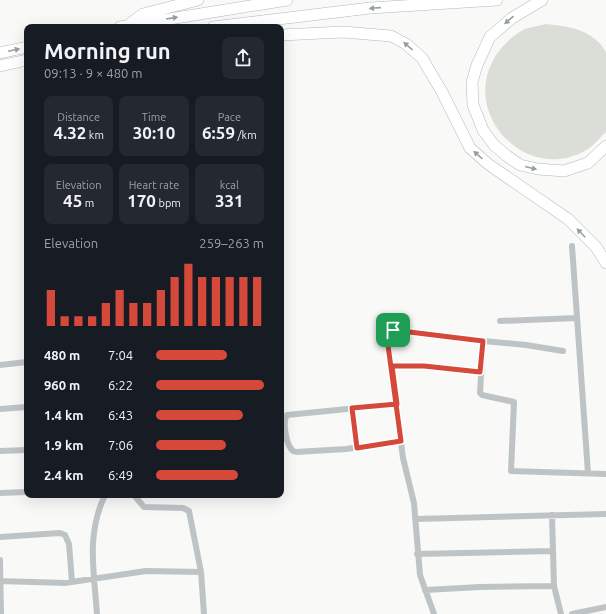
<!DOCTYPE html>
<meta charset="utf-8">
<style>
body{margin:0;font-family:Ubuntu,sans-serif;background:#242831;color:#f1f3f6;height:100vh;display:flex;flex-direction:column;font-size:15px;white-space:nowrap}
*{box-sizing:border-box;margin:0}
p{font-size:13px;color:#9ea1a6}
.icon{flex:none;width:22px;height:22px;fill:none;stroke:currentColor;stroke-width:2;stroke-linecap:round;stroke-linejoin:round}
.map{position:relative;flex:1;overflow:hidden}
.side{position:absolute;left:24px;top:24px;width:260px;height:474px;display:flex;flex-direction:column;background:#171b24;border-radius:8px;box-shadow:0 4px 16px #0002}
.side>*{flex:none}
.pin{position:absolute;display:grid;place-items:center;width:34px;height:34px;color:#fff;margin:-17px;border-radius:8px;box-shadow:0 2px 6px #0006}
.round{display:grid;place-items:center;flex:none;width:42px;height:42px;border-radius:8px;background:#242831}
.overview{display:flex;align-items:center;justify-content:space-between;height:68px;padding:0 20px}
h1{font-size:22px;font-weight:700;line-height:30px}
.figures{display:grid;grid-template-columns:repeat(3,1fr);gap:6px;height:68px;padding:4px 20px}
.figures div{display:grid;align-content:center;border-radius:8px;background:#242831;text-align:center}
.figures b{font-size:17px;font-weight:700}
.figures small{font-size:11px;font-weight:400}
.figures p{font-size:11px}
.chart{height:112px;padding:8px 20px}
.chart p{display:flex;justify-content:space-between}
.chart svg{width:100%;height:72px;margin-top:4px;stroke:#d5493b;stroke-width:6}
ul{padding:0 20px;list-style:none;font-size:13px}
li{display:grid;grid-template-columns:64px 48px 1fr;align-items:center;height:30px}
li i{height:10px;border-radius:5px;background:#d5493b}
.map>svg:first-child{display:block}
</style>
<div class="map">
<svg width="606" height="614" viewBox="0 0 606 614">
<rect width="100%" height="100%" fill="#f9f9f7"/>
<path fill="#daded6" d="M 546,24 C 568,26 594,30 606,52 L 606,132 C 601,136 596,143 591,147 C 529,190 454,111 499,51 C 506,42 515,34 525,29 C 531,27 539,26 546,24 Z"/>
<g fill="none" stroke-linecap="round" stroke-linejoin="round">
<defs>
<path id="highway" d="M 542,0 L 512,18 L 490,37 L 477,65 L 472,82 L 473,105 L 483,130 L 494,145 L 507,156 L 520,165 L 538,169 L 564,171 L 588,163 L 606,146
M 131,23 L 143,14 L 198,0
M 120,27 L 287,0
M 213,27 L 370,8 L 497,0
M 281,35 L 343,32 L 391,36 L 406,44 L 422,58 L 442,92 L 470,148 L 488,164 L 568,219 L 596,247 L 606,263
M 0,53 L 27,47
M 0,66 L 27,60"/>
</defs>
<use href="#highway" stroke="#b4b9bb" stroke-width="12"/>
<path stroke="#bec4c6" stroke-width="6" d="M 572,246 L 588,473
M 500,321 L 577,318
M 483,341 L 526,345 L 563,351
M 0,365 L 27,362
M 392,366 L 424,366 L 480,372
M 397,404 L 287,415 C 282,422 286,445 293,451 L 296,452 L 346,449 L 401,441
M 352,408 L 357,448
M 0,409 L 27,407
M 0,451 L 27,450
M 0,493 L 27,492
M 134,495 L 144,507 L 183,508 L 189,511 L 201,572 L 204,614
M 552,515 L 554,586 L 561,614
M 415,519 L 606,514
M 0,537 L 60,533 L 65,535 L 69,544 L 72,582
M 417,554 L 552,551
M 0,560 L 1,614
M 0,581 L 65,583 L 146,571 L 201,572
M 425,590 L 480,587 L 554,586
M 97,614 C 94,571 86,535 105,495
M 434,614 L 420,575 L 414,503 L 403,458 L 387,338 L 389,330 L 483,341 L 480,393 L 482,395 L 514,402 L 511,471 L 606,474
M 572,614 L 606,607"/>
<use href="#highway" stroke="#fff" stroke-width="11"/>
</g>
<defs><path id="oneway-solid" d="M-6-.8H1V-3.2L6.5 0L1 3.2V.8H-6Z"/></defs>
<g fill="#94a0a5">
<use href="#oneway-solid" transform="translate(375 8) rotate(176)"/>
<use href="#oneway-solid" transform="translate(172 18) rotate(-9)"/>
<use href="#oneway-solid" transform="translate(509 20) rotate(140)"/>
<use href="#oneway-solid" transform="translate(408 46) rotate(-140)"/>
<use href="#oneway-solid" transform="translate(14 50) rotate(-12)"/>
<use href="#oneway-solid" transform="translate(478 155) rotate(-138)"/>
<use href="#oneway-solid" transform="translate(531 168) rotate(14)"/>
<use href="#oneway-solid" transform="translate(581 233) rotate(-134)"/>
</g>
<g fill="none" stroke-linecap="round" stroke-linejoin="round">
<defs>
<path id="route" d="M 393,330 L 389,330 L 387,338 L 401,441 L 357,448 L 352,408 L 397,404 L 392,366 L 424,366 L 480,372 L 483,341 L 393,330"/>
</defs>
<use href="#route" stroke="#fff" stroke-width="8"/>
<use href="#route" stroke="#d5493b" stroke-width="5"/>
</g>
</svg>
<div class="pin" style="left:393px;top:330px;background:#1e9e55"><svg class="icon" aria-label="arrive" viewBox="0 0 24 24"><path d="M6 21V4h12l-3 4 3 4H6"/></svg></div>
<section class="side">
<div class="overview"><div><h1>Morning run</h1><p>09:13 · 9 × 480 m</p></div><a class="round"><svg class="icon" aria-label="share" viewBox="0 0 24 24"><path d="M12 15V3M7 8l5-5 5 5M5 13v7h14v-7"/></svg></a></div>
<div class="figures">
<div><p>Distance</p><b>4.32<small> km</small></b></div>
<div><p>Time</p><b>30:10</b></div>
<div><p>Pace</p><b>6:59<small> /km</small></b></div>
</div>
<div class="figures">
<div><p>Elevation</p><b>45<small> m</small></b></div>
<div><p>Heart rate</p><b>170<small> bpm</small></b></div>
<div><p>kcal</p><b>331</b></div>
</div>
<div class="chart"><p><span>Elevation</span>259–263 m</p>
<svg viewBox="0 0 160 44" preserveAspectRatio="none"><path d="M5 44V22M15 44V38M25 44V38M35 44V38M45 44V30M55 44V22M65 44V30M75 44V30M85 44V22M95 44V14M105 44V6M115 44V14M125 44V14M135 44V14M145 44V14M155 44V14"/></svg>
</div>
<ul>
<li><b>480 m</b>7:04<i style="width:66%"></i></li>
<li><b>960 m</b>6:22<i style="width:100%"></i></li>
<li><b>1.4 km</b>6:43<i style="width:81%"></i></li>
<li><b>1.9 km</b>7:06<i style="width:65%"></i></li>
<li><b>2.4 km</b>6:49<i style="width:76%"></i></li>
</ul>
</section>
</div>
